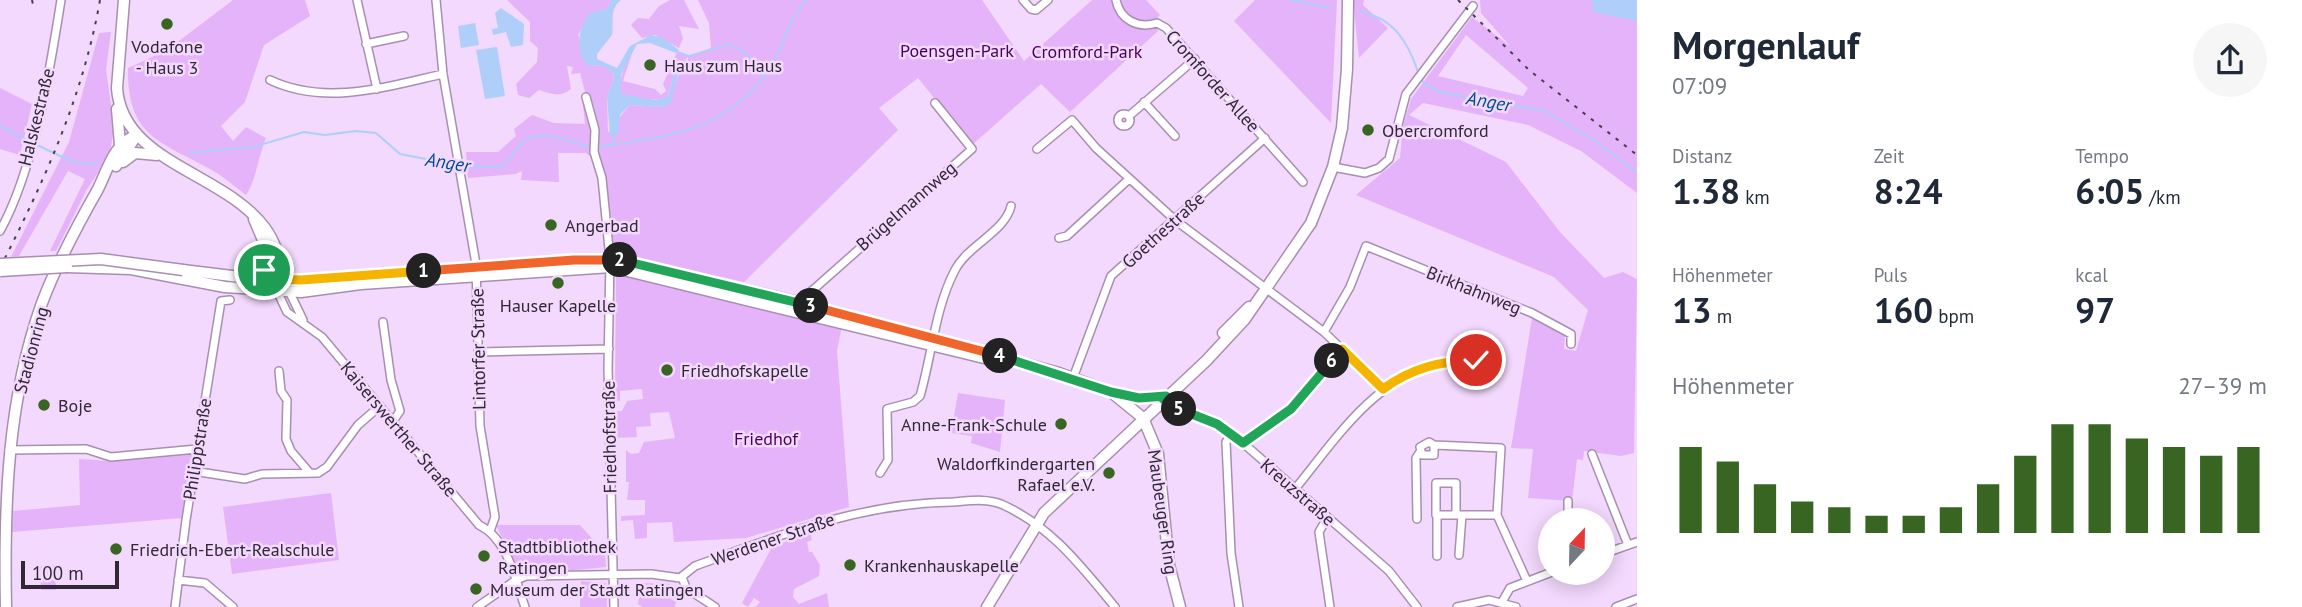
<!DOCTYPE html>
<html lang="de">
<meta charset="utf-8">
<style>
body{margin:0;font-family:"PT Sans",sans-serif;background:#f6f6f7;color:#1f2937;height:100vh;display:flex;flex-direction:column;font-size:26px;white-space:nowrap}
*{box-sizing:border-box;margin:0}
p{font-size:23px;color:#747a83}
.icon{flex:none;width:38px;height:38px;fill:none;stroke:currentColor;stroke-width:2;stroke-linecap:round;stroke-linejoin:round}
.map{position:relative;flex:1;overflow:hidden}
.panel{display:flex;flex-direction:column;background:#fff;width:665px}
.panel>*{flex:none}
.needle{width:46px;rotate:22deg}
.tools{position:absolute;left:1538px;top:508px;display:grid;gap:14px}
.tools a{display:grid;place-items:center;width:77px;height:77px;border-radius:50%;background:#fff;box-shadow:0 4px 18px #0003;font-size:35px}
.scale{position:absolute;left:21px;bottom:18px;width:98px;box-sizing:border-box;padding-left:7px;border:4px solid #312835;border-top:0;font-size:19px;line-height:24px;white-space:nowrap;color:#312835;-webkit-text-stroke:5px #f3d9fd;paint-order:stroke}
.pin{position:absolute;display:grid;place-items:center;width:60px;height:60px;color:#fff;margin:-30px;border:4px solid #fff;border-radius:50%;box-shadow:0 2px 7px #0007}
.km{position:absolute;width:35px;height:35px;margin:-18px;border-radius:50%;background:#222;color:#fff;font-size:19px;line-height:35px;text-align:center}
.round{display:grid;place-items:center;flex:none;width:74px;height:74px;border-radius:37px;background:#f6f6f7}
.head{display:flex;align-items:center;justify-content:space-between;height:119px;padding:0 35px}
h1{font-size:38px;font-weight:800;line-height:52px}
.figures{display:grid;grid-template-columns:repeat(3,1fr);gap:10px;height:119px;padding:7px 35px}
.figures div{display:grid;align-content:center}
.figures b{font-size:35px;font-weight:800}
.figures small{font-size:19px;font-weight:400}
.figures p{font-size:19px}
.chart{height:196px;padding:14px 35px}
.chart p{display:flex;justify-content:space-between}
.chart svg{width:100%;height:126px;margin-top:7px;stroke:#396522;stroke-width:6}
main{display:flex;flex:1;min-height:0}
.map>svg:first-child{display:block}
</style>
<main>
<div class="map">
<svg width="1637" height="607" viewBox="0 0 1637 607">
<rect width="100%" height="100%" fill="#f3d9fd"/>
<path fill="#e5b3f9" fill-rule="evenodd" d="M 233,0 L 305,0 L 310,16 L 264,45 L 245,102 L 221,126 L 233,141 L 246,127 L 266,138 C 259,154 255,184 246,195 C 234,186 223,176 210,169 C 159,141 127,136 128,68 L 167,50 Z
M 507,0 L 612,0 L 606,9 L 590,14 L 578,35 L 590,65 L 603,66 L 613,73 L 614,80 L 607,96 L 608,133 L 629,105 L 665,107 C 677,92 674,74 688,62 L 688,57 L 675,70 L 668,97 C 655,102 632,99 620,94 C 619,79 624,66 632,53 L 623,81 L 655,89 L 661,95 L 666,91 L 663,84 L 677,52 L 689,56 L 711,48 L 709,23 L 698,0 L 982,0 L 1024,61 L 1092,0 L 1146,0 L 1160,15 L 1154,21 L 1158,31 L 1070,112 L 1041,84 L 972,145 L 918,78 L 879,108 L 898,130 L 744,282 L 610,252 L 602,178 L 592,148 L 591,157 L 586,153 L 558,153 L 559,182 L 521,180 L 522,171 L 516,174 L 468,178 L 466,152 L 498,152 L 516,136 L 514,129 L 532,115 L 554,123 L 585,124 L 583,106 L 588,103 L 580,73 L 571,74 L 573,67 L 567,66 L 571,89 C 560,98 552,94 539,90 L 529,98 L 518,95 L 516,84 L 537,62 L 538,48 L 530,41 L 530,22 Z
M 670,0 L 684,0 L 699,29 L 679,26 L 683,38 L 679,48 L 655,35 L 642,38 L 631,25 L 638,18 L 649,19 L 659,6 Z
M 1255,0 L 1337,0 L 1331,123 L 1234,21 Z
M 1353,0 L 1364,0 L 1363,5 L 1388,28 L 1359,58 Z
M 1480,0 L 1637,0 L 1637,193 L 1581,151 L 1528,125 L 1423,103 L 1409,115 L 1506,162 L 1560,232 L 1604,278 L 1623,272 L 1637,279 L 1634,453 L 1621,456 L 1584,451 L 1583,460 L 1577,459 L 1572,501 L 1528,498 L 1533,449 L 1511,448 L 1532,318 L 1565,334 L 1564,349 L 1576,351 L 1588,310 L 1554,277 L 1356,195 L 1400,158 L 1403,126 L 1411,99 L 1472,17 L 1510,46 L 1481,13 ZM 1466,35 L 1528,88 L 1523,96 L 1438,76 Z
M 111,32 L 106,70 L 114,126 L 110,154 L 86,191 L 56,251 L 50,251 L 85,179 L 68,171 L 19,256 L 11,257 L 69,142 L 99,33 Z
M 0,88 L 32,104 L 20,155 L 0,149 Z
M 616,273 L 842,326 L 837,351 L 849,507 L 746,538 L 674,542 L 672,522 L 647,523 L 647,538 L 635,539 L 633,520 L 621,521 L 621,516 L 645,515 L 645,500 L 627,500 L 629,482 L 626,482 L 626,450 L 631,454 L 639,453 L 644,442 L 675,438 L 669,412 L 650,413 L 651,426 L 636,427 L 637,437 L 616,438 L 616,411 L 622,411 L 627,401 L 643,399 L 642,389 L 620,391 L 620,401 L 615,401 Z
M 958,393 L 1005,400 L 1000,452 L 971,443 L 972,436 L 951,433 Z
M 186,453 L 193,456 L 182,518 L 12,532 L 13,511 L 80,505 L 79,459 L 109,461 Z
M 331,493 L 339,560 L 232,574 L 223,507 Z
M 496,525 L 580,525 L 605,553 L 606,567 L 520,576 Z
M 810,532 L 812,540 L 807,542 L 809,552 L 812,552 L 820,565 L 819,576 L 794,589 L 793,597 L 799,604 L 827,593 L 829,607 L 756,607 L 760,602 L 754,598 L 748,607 L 742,603 L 772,547 Z
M 55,565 L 56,590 L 41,590 L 40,566 Z
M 581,581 L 606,583 L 607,607 L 580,607 Z
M 641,583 L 670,584 L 665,593 L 658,595 L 664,595 L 676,602 L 675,607 L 643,607 L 638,604 Z"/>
<path fill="#afcef9" d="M 612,0 L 621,0 C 609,9 614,22 612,35 L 597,54 L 597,59 L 617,68 L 630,46 L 651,35 L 663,38 L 679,50 L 676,53 L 650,43 L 637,44 L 621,75 L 621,94 L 655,100 L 668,97 L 675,70 L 686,59 L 688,62 L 678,75 L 671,102 L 665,107 L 629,105 L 620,115 L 618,134 L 610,136 L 607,96 L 614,80 L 613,73 L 603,66 L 587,65 C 575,49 578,28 590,13 L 606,9 Z
M 1591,0 L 1637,0 L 1637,21 L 1597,13 L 1593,11 Z
M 501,8 L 524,24 L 523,45 L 511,47 L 506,32 L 493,35 L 492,29 L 498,28 L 495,13 Z
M 475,23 L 479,45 L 461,48 L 458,26 Z
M 497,47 L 505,96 L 485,99 L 476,50 Z"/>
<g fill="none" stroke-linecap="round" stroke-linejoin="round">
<path stroke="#afcef9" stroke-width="2" d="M 1290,0 L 1330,8
M 1362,12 C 1394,19 1408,42 1418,72
M 677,52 L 689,56 L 731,44 L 768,69
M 1422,80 L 1425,85 L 1440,92 L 1544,111 L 1595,141 L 1637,173
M 0,126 L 29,141
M 37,145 L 73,162 L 98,164
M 614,145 L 614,136
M 598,147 C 669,136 729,132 771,66 C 785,44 788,19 807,0
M 190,153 L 253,147 L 304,132 L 325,135 L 356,131 L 376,133 L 400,154 L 457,165
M 462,166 L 501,167 C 511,160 515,150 523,142 C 542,126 572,145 593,147"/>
<defs>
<path id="street" d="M 357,0 L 377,89
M 436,0 L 443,74 L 476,264 L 480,426 L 495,517 L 490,531
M 1023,0 L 1031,9 L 1036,10 L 1048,0
M 1116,0 C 1120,20 1138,29 1157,23 L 1166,28 L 1303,182
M 366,44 L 404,36
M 270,80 C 325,106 386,87 443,74
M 586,97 L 595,130 L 594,152 L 602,178 L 610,259 L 608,369 L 614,607
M 1144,102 L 1175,136
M1118 120a6 6 0 1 1 12 0a6 6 0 1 1-12 0Z
M 1129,116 L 1195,59
M 1037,149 L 1072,120 L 1096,148 L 1175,220 L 1324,332 L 1383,389
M 1333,167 L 1365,173 L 1379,168 L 1389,159 L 1406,94 L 1473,6
M 0,231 C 34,170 50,70 61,0
M 1059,238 L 1067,236 L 1129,179
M 277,291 L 287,312 L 322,337 L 479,525 C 508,539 515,579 525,607
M 289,291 L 303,320
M 797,304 L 972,149 L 935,103
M 383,322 L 391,380 L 400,411 L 393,421
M 1324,332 L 1350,287 L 1366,246 L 1532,313 L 1571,334 L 1571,344
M 480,352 L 609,349
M 279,371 L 281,391 L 287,400 L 286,439 L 291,451 L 309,472
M 1073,378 L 1111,276 L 1265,138
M 1163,399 L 1170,406 L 1217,424 L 1243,443 L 1389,571 L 1417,607
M 1231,435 L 1226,442 L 1231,553 L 1239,607
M 1243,443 L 1291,409 L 1342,349
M 1434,445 L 1434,455 L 1422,455 L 1420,447 L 1429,442 L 1434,445 L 1501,448 L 1497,515 L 1527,581
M 9,450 L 86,449 L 111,457 L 197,449
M 1592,454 L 1628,545
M 193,471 L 245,479 L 262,474 L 318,473 L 327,467 L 358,425 L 380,406
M 880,473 L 888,460 L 887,409 L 913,402 L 920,396 C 932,355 935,308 955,270 C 968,245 1005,232 1011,206
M 1295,489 C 1339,435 1382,366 1458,361 C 1471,360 1483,359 1492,370
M 1456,515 L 1456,483 L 1436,483 L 1436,515 L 1497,515
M 1327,518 L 1319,532 L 1330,607
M 1417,519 L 1416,458 L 1420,452
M 1568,520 L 1568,501
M 1603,554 L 1637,542
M 1459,555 L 1462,515
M 1437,556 L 1437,515
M 682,577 L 686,588 L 715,607
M 178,580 L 205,583 L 233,607
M 1502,602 L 1510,588 L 1552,572
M 175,607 L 186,520 L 221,301 L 230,300
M 477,607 L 516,580 L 526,576 L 651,574 L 680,578 L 695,566 C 780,535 861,503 953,502 C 969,501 986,498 1001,504 C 1051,526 1081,566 1115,607
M 1457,607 L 1489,600 L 1516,607
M 1616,607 L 1637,599"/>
<path id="secondary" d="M 124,0 L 117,88 C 122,163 224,172 265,228 C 277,244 281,265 286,284
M 117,109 L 120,145
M 123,162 L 135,153 L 157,155
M 116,166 L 137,135
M 254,219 L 268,252 L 275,284
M 67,267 L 131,269 L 225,287 L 301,292 L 361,284 L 611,267 L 984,358
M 183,270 L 248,278 L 301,280 L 610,259 L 798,302 L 1059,373 L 1111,392 L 1143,418 L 1158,454 L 1169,565 L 1180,607
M 1223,333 L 1249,307
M 1119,394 L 1139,398 L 1166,396
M 6,607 C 4,504 7,401 42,303 C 57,263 77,226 98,189 C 108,169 114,143 137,135
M 987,607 L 1044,513 L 1206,361 L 1245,319 L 1311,223 L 1333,167 L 1342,128 L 1347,69 L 1348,0"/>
</defs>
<use href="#street" stroke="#a78fb0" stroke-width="10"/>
<use href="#secondary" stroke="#a78fb0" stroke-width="13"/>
<use href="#street" stroke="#fff" stroke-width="7"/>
<use href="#secondary" stroke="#fff" stroke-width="10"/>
<path stroke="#493e4e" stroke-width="2" stroke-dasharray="3.5 7" stroke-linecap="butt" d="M 32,0 L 34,9
M 1458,0 L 1529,70 L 1637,155
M 0,268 C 44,181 83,97 100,0"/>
<defs>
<path id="secondary-bridge" d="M 0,264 L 101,259 L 183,270
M 0,271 L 67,267"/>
</defs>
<use href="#secondary-bridge" stroke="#a78fb0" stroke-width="13" stroke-linecap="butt"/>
<use href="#secondary-bridge" stroke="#fff" stroke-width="10"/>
</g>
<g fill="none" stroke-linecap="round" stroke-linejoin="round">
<defs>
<path id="split-1" d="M 264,270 L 248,278 L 301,280 L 424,271"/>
<path id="split-2" d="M 424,271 L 574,260 L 620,260"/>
<path id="split-3" d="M 620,260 L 811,306"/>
<path id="split-4" d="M 811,306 L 1000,356"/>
<path id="split-5" d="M 1000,356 L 1111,392 L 1139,398 L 1166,396 L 1163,399 L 1179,409"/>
<path id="split-6" d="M 1179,409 L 1217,424 L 1243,443 L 1291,409 L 1332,361"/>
<path id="split-7" d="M 1332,361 L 1342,349 L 1383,389 C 1412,368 1440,361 1476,360"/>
</defs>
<use href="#split-1" stroke="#fff" stroke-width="14"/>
<use href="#split-2" stroke="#fff" stroke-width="14"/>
<use href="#split-3" stroke="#fff" stroke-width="14"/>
<use href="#split-4" stroke="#fff" stroke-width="14"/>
<use href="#split-5" stroke="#fff" stroke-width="14"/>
<use href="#split-6" stroke="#fff" stroke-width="14"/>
<use href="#split-7" stroke="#fff" stroke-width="14"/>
<use href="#split-1" stroke="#f5b400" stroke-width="9"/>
<use href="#split-2" stroke="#f0652b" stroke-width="9"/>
<use href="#split-3" stroke="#22a559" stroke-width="9"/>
<use href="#split-4" stroke="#f0652b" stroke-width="9"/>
<use href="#split-5" stroke="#22a559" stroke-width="9"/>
<use href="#split-6" stroke="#22a559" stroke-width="9"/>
<use href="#split-7" stroke="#f5b400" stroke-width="9"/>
</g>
<g fill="#396522" stroke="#f3d9fd" stroke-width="2.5">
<circle cx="167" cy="24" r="7"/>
<circle cx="650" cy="65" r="7"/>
<circle cx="1368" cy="130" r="7"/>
<circle cx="551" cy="225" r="7"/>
<circle cx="558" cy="283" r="7"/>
<circle cx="667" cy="370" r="7"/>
<circle cx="44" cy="405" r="7"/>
<circle cx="1061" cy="424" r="7"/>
<circle cx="1109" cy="473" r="7"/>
<circle cx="116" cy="549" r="7"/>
<circle cx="484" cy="556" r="7"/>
<circle cx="850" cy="565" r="7"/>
<circle cx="476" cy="589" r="7"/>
</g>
<g text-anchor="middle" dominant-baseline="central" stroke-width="5" stroke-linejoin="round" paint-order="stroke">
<g font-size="18" fill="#312835" stroke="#f3d9fd" text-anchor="start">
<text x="167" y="46" text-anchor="middle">Vodafone<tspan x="167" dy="21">- Haus 3</tspan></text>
<text x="664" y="65">Haus zum Haus</text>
<text x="1382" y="130">Obercromford</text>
<text x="565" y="225">Angerbad</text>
<text x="558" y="305" text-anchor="middle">Hauser Kapelle</text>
<text x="681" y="370">Friedhofskapelle</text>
<text x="58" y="405">Boje</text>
<text x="1047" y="424" text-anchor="end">Anne-Frank-Schule</text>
<text x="1095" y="463" text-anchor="end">Waldorfkindergarten<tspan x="1095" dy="21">Rafael e.V.</tspan></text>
<text x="498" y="546">Stadtbibliothek<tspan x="498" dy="21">Ratingen</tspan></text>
<text x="130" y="549">Friedrich-Ebert-Realschule</text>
<text x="864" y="565">Krankenhauskapelle</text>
<text x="490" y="589">Museum der Stadt Ratingen</text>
</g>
<g font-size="18" fill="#47005b" stroke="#f3d9fd">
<text x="957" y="50">Poensgen-Park</text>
<text x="1087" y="51">Cromford-Park</text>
<text x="766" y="438">Friedhof</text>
</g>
<g font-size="18" fill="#312835" stroke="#f3d9fd">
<text transform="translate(1213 81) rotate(48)">Cromforder Allee</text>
<text transform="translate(36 117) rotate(-76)">Halskestraße</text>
<text transform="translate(906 206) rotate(-41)">Brügelmannweg</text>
<text transform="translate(1163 230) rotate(-42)">Goethestraße</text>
<text transform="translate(1474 290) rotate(22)">Birkhahnweg</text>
<text transform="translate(478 349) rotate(-91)">Lintorfer Straße</text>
<text transform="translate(31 350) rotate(-75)">Stadionring</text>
<text transform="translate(399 429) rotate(50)">Kaiserswerther Straße</text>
<text transform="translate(609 437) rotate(-91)">Friedhofstraße</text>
<text transform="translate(197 449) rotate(-81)">Philippstraße</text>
<text transform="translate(1298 492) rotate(41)">Kreuzstraße</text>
<text transform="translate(1163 512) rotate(82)">Maubeuger Ring</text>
<text transform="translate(773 539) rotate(-19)">Werdener Straße</text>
</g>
<g font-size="19" font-style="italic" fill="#014a98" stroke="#f3d9fd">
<text transform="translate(1489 101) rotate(10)">Anger</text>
<text transform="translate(448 162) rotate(9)">Anger</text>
</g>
</g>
</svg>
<div class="tools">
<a><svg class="needle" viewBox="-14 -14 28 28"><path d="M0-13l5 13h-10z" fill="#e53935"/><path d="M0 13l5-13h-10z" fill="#747a83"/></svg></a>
</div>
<div class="scale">100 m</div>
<div class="pin" style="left:264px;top:270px;background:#1e9e55"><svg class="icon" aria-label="arrive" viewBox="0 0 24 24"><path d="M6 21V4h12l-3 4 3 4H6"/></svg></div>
<div class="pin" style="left:1476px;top:360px;background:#d93025"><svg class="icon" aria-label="check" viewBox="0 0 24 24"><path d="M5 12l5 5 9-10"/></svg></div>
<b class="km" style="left:424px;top:271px">1</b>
<b class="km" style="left:620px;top:260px">2</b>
<b class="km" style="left:811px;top:306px">3</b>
<b class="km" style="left:1000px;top:356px">4</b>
<b class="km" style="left:1179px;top:409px">5</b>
<b class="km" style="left:1332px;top:361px">6</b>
</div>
<section class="panel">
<div class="head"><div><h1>Morgenlauf</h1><p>07:09</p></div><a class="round"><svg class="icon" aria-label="share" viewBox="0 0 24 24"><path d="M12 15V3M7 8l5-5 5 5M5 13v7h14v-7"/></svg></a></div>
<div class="figures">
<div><p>Distanz</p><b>1.38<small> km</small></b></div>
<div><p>Zeit</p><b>8:24</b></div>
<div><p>Tempo</p><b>6:05<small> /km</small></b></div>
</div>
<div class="figures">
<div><p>Höhenmeter</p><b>13<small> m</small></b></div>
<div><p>Puls</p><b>160<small> bpm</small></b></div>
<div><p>kcal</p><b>97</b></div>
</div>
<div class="chart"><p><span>Höhenmeter</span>27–39 m</p>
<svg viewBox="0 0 160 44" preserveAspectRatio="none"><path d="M5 44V14M15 44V19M25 44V27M35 44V33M45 44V35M55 44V38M65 44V38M75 44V35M85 44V27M95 44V17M105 44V6M115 44V6M125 44V11M135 44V14M145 44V17M155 44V14"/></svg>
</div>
</section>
</main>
